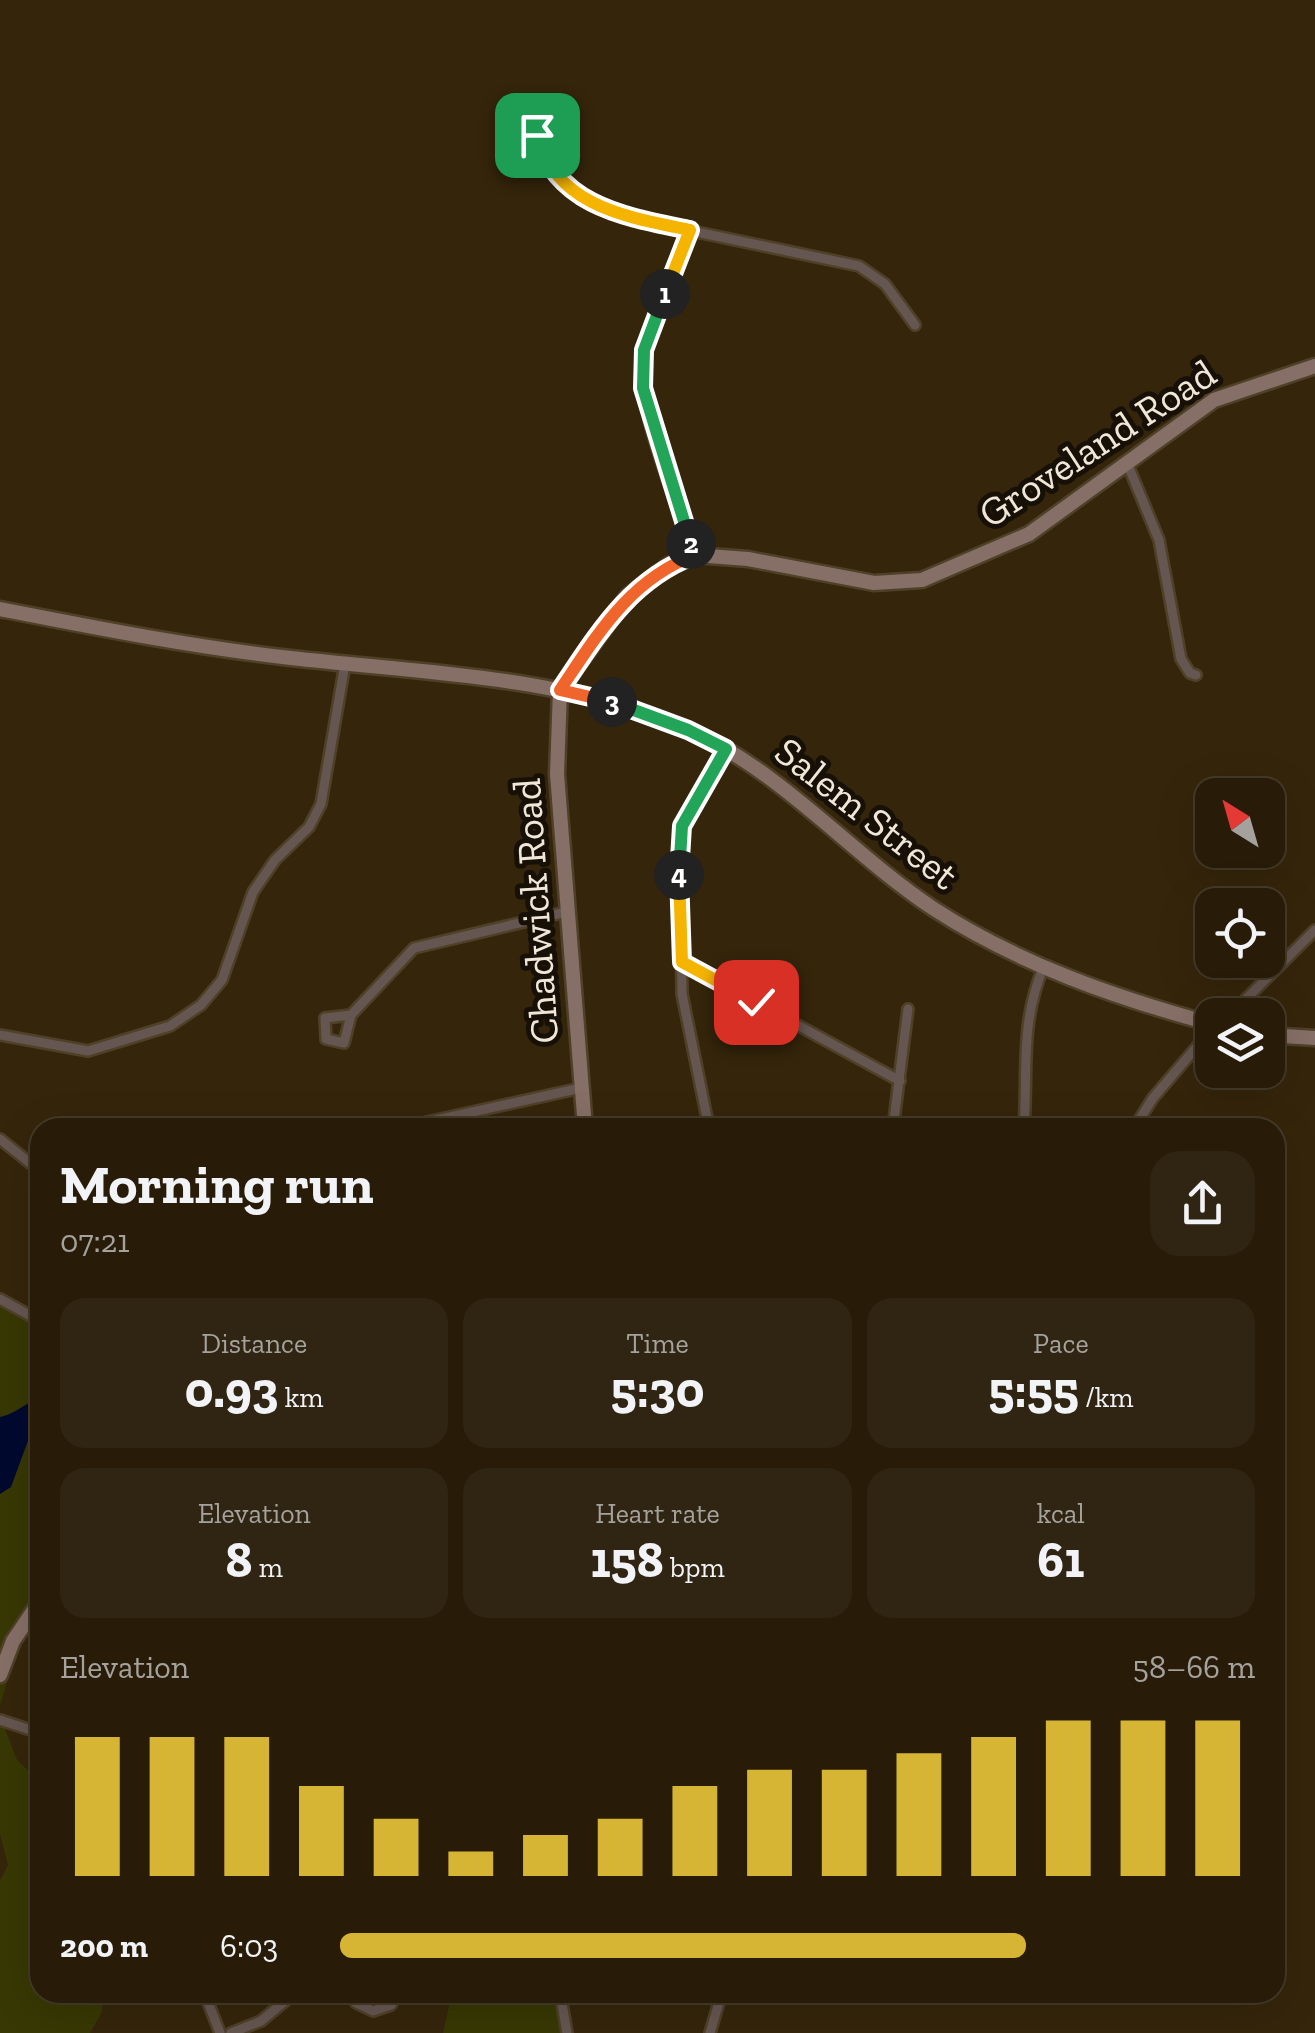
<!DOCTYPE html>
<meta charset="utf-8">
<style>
body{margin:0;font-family:"Zilla Slab",serif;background:#302512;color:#f1f3f6;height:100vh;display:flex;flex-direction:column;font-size:38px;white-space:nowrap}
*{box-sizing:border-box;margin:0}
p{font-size:32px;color:#a5a19c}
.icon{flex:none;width:55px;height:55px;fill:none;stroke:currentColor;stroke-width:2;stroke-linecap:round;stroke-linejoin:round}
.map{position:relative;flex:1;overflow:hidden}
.sheet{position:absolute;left:30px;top:1118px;width:1255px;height:885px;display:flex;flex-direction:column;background:#281c08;border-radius:30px;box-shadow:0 10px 40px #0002,0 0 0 2px #443a29}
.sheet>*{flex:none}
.needle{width:65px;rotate:323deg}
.buttons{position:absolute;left:1195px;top:778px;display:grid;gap:20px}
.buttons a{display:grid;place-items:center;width:90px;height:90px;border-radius:20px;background:#281c08;box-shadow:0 10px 40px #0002,0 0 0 2px #443a29;font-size:50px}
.pin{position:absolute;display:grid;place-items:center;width:85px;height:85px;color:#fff;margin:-42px;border-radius:20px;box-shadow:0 5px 15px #0006}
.km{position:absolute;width:50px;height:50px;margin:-25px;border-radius:50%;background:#222;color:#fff;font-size:28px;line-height:50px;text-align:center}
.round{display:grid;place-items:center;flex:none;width:105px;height:105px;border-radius:30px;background:#302512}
.overview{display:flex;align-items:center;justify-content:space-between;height:170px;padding:0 30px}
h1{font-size:55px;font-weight:700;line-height:75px}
.figures{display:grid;grid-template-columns:repeat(3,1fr);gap:15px;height:170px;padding:10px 30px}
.figures div{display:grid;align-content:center;border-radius:25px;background:#302512;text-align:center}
.figures b{font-size:50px;font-weight:700}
.figures small{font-size:28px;font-weight:400}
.figures p{font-size:28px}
.chart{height:280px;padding:20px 30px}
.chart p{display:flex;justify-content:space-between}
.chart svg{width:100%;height:180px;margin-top:10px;stroke:#d6b534;stroke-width:6}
ul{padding:0 30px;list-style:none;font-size:32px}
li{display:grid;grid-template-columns:160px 120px 1fr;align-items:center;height:75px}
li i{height:25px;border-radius:12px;background:#d6b534}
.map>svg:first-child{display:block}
</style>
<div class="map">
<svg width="1315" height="2033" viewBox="0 0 1315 2033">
<rect width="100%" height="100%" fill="#35250b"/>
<path fill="#373803" d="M 0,1304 L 40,1327 L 40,1600 L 13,1630 L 17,1650 L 0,1705 Z
M 0,1716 L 17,1760 L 40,1781 L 40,1992 L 105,1993 L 101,2014 L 90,2033 L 0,2033 L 0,1881 L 8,1865 L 0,1834 Z
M 452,1993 L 555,1993 L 561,2033 L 443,2033 Z"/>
<path fill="#00092f" d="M 34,1402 L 40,1408 L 11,1487 L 0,1494 L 0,1417 C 16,1414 24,1403 34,1402 Z"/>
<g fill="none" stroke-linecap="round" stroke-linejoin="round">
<defs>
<path id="street" d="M 543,112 C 512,157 590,206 625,217 L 859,266 L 885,284 L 915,325
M 690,230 C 675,269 652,312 644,353 C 634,408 677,502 695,555
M 1127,463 L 1159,540 L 1181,659 L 1190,673 L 1196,675
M 682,962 L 900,1081
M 351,1015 L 344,1043 L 326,1039 L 325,1018 L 351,1015 L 414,948 L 566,912
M 1230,1015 L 1315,930
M 0,1035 L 88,1051 L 170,1026 L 201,1005 L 222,980 L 253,892 L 275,860 L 309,827 L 321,804 L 345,664
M 400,1128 L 581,1088
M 709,1128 L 682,994 L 680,841 L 689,812 L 726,749
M 893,1128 L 908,1009
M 1024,1128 C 1028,1068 1020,1025 1043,968
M 1134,1128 L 1153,1098 L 1212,1029
M 0,1139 L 40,1171
M 0,1299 L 40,1321
M 0,1720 L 40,1733
M 204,1992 L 220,2033
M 350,1992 L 356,2003 L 373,2011 L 391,2005 L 398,1992
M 560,1992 L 567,2033
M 231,2033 L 261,2021 L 296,1992
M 710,2033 L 722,1992"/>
<path id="secondary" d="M 0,609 C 97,628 193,647 291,658 C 422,673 561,675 684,728 C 781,769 848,852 934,909 C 1019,964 1116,998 1212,1024
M 1268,1035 L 1315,1038
M 585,1128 L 557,774 L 560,690 L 628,596 L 669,565 L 695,555 L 748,559 L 874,583 L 922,580 L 1029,534 L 1214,400 L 1315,366
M 0,1675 L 13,1641 L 40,1601"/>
</defs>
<use href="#street" stroke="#4f4028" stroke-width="14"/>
<use href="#secondary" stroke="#4f4028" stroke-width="19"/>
<use href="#street" stroke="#655651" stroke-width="9"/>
<use href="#secondary" stroke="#866f67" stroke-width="14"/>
</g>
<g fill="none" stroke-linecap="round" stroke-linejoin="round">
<defs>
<path id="split-1" d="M 537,135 C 556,207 627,217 690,230 L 665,294"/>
<path id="split-2" d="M 665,294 L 644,350 L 643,388 L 691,544"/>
<path id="split-3" d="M 612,702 L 560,690 C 598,634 629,580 695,555 L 691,544"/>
<path id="split-4" d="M 612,702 L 688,730 L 726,749 L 682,826 L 679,875"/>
<path id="split-5" d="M 679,875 L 682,962 L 756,1002"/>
</defs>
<use href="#split-1" stroke="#fff" stroke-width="20"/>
<use href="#split-2" stroke="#fff" stroke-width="20"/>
<use href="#split-3" stroke="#fff" stroke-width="20"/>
<use href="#split-4" stroke="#fff" stroke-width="20"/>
<use href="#split-5" stroke="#fff" stroke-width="20"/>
<use href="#split-1" stroke="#f5b400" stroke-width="12"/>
<use href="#split-2" stroke="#22a559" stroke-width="12"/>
<use href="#split-3" stroke="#f0652b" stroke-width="12"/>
<use href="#split-4" stroke="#22a559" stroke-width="12"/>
<use href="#split-5" stroke="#f5b400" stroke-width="12"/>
</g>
<g text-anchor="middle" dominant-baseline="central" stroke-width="10" stroke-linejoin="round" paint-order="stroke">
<g font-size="40" fill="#f1e7d8" stroke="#171006">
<text transform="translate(1097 443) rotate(-33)">Groveland Road</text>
<text transform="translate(867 813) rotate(38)">Salem Street</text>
<text transform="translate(535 911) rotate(-94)">Chadwick Road</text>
</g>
</g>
</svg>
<div class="buttons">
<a><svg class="needle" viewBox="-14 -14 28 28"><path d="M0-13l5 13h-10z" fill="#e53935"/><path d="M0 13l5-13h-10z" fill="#a5a19c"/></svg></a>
<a><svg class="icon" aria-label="locate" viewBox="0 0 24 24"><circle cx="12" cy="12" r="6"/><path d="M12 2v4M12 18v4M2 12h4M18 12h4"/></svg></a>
<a><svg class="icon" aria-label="layers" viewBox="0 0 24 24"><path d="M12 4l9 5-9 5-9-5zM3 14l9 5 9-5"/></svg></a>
</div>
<div class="pin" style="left:537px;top:135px;background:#1e9e55"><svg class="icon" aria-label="arrive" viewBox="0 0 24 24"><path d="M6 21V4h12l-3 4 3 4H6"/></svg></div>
<div class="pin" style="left:756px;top:1002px;background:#d93025"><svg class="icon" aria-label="check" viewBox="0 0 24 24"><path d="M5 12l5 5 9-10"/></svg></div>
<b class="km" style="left:665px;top:294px">1</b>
<b class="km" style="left:691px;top:544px">2</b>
<b class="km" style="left:612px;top:702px">3</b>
<b class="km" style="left:679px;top:875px">4</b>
<section class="sheet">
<div class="overview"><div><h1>Morning run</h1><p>07:21</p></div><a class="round"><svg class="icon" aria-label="share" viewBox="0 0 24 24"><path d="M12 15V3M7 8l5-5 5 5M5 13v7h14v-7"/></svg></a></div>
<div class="figures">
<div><p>Distance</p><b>0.93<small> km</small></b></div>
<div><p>Time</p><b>5:30</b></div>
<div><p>Pace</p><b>5:55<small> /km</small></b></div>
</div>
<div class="figures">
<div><p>Elevation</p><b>8<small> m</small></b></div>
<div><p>Heart rate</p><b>158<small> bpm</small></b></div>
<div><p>kcal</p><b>61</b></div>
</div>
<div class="chart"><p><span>Elevation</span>58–66 m</p>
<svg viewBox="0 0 160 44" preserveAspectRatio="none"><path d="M5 44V10M15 44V10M25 44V10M35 44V22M45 44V30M55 44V38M65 44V34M75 44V30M85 44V22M95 44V18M105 44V18M115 44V14M125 44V10M135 44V6M145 44V6M155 44V6"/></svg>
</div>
<ul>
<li><b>200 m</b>6:03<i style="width:75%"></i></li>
</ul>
</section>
</div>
